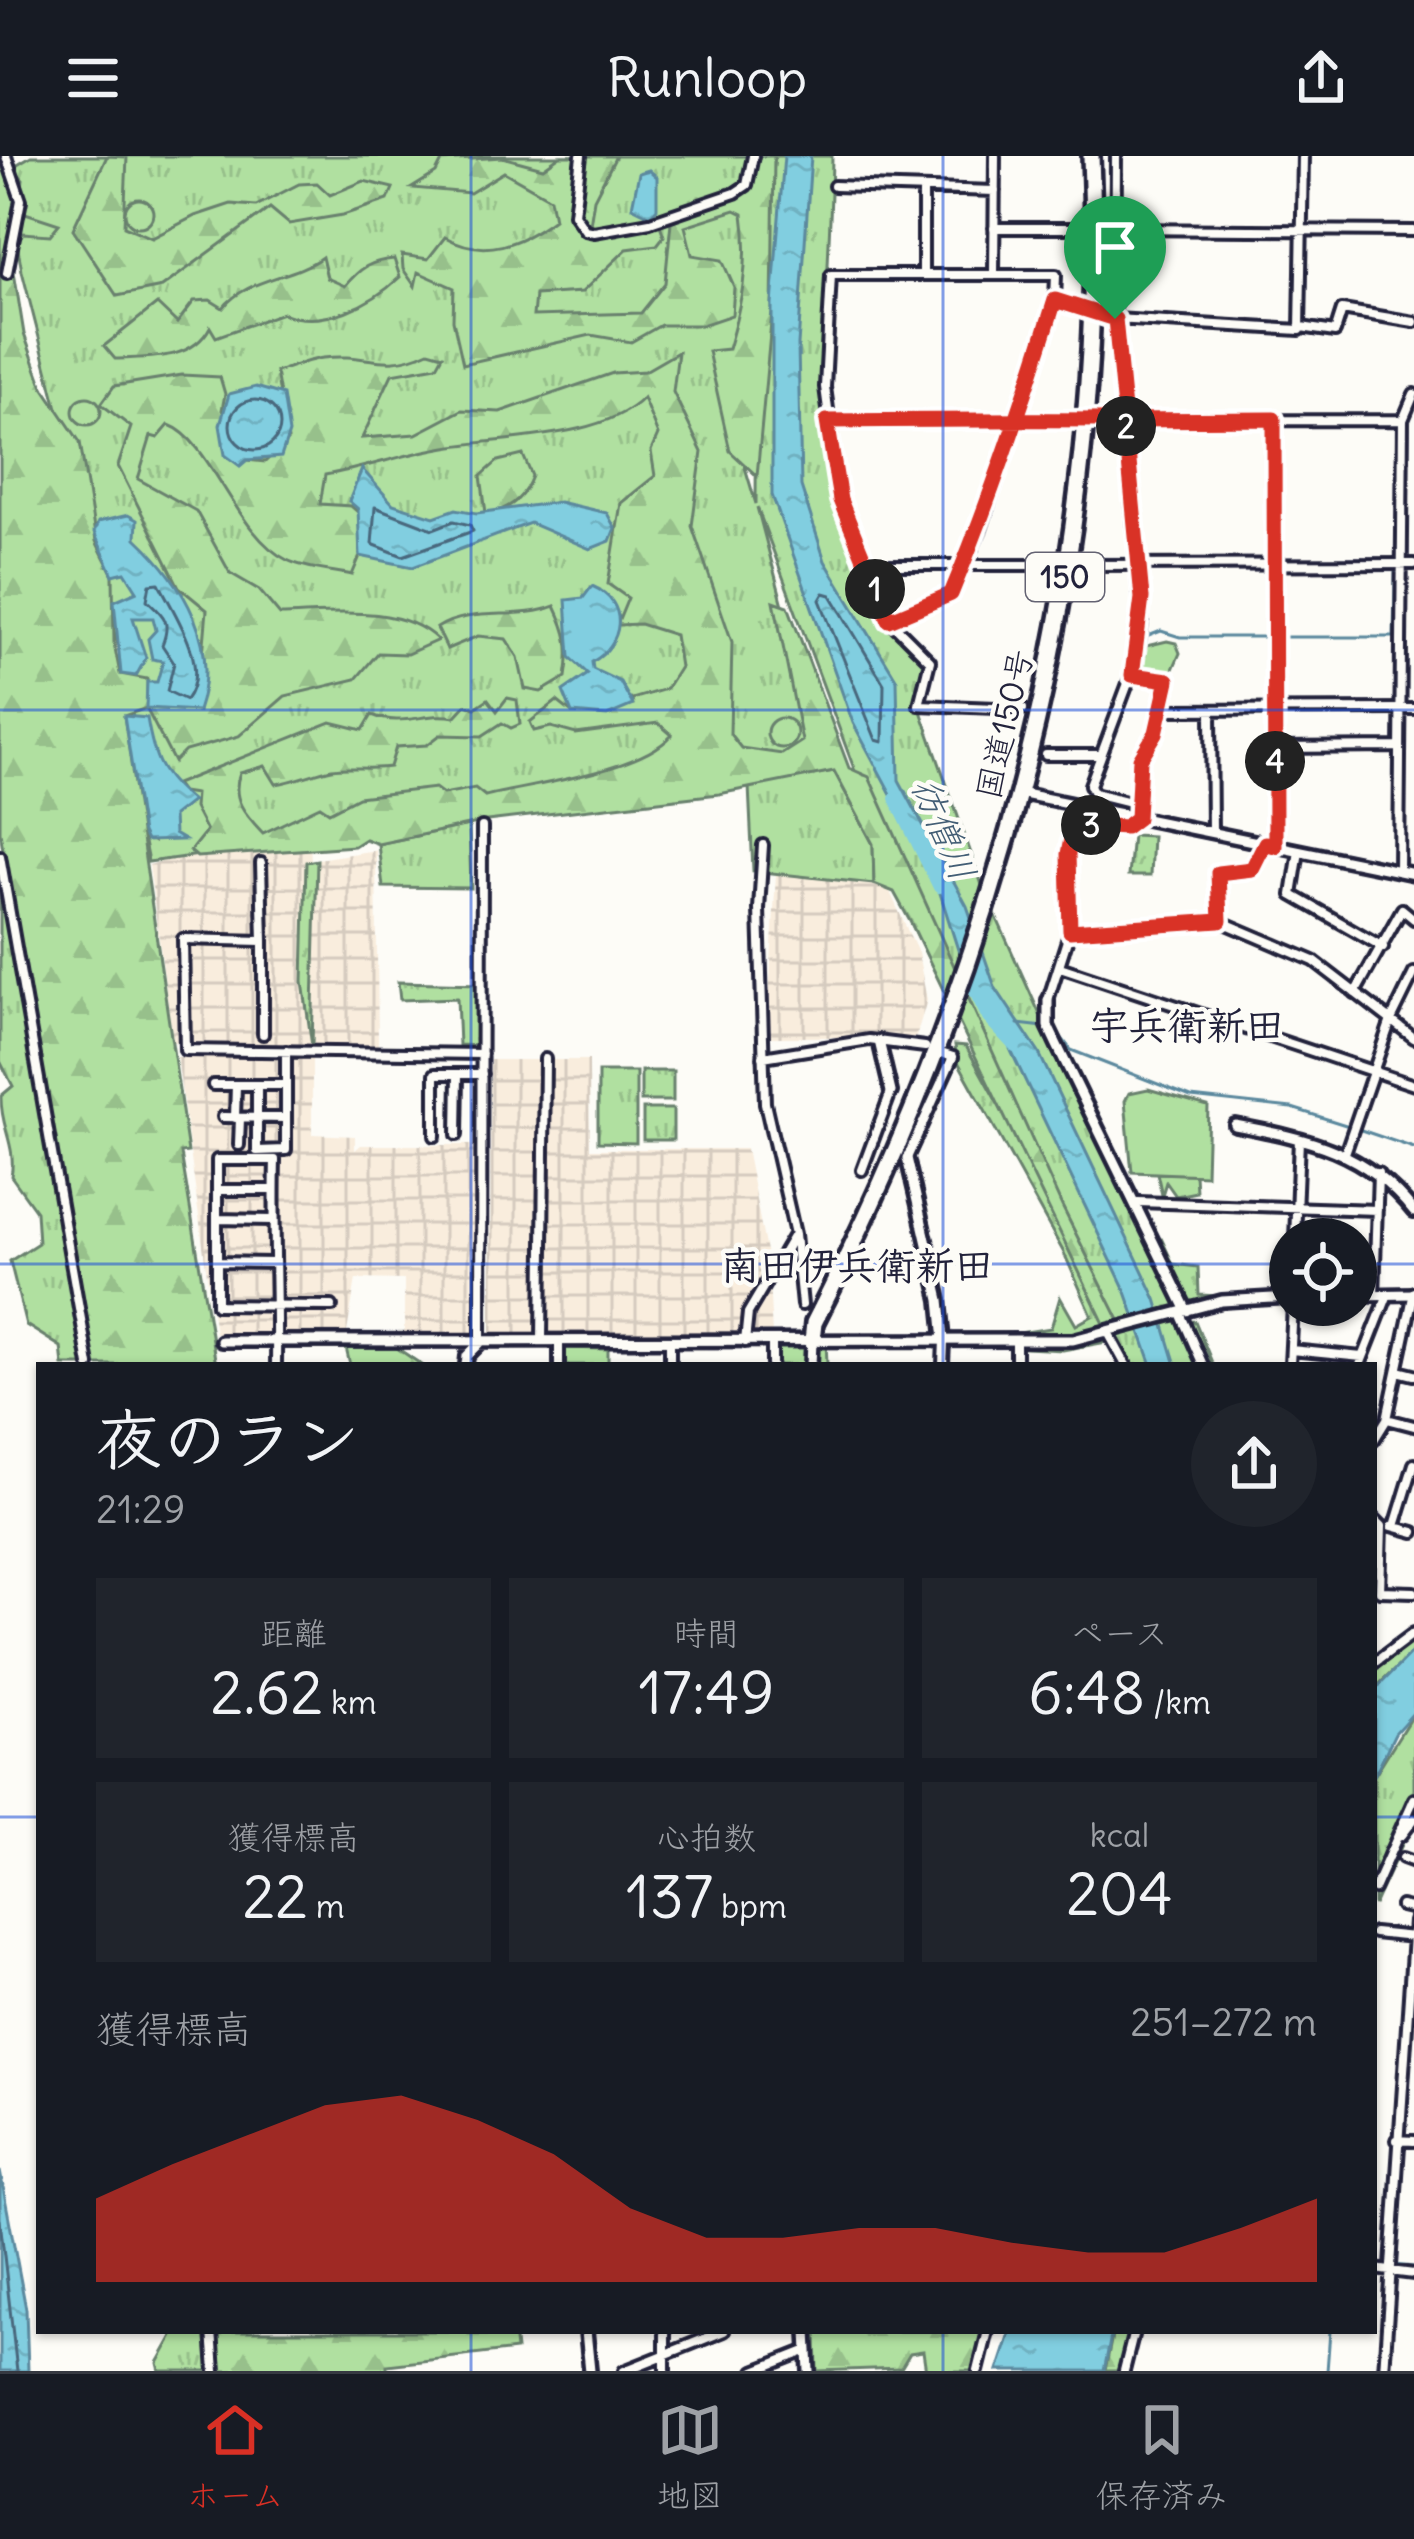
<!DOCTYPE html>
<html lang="ja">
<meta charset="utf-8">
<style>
body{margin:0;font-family:Delius,"Klee One",sans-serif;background:#20242c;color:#f1f3f6;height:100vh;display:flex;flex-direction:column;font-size:45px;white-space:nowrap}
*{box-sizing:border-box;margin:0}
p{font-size:39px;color:#9ea1a6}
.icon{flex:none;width:66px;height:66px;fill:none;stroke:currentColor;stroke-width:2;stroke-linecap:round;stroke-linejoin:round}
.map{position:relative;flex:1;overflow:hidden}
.details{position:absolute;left:36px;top:1206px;width:1341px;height:972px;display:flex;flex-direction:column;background:#171b24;border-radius:0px;box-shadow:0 3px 9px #0004}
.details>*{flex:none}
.buttons{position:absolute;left:1269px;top:1062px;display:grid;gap:24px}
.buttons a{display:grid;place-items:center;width:108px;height:108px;border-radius:50%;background:#171b24;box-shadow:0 3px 9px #0004;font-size:60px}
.pin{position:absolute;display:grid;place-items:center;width:102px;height:102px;color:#fff;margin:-123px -51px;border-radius:50% 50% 50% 0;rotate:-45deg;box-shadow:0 0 12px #0007}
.pin .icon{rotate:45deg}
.km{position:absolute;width:60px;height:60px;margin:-30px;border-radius:50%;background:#222;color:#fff;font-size:33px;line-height:60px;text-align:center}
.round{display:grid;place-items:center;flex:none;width:126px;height:126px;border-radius:63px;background:#20242c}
.head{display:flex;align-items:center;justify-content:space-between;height:204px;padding:0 60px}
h1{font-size:66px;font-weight:600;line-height:90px}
.metrics{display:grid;grid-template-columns:repeat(3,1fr);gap:18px;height:204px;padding:12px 60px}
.metrics div{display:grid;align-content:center;border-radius:0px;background:#20242c;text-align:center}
.metrics b{font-size:60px;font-weight:600}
.metrics small{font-size:33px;font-weight:400}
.metrics p{font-size:33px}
.chart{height:336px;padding:24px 60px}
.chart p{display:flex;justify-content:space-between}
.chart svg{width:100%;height:216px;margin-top:12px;fill:#d93025;opacity:.7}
header{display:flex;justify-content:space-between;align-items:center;height:156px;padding:0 60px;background:#171b24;font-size:54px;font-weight:600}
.tabs{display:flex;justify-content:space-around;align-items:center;height:168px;border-top:3px solid #363941;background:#171b24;font-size:33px;color:#9ea1a6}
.tabs a{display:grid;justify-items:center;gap:6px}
.tabs .on{color:#d93025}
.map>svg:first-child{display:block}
</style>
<header><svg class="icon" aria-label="menu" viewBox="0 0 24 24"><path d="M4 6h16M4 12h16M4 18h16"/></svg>Runloop<svg class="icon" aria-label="share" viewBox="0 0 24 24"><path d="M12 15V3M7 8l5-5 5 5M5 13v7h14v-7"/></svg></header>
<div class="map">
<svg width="1414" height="2215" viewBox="0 0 1414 2215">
<defs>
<pattern id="industrial-grid" width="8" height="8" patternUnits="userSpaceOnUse" patternTransform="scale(3)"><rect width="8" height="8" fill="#f9eddd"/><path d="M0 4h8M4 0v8" fill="none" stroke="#d5cbbf"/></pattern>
<pattern id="grass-tufts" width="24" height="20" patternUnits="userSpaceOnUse" patternTransform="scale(3)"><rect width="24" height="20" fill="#b0e0a0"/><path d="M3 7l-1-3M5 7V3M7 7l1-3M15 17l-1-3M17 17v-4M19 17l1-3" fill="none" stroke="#97c08b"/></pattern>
<pattern id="forest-firs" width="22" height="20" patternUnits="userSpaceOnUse" patternTransform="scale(3)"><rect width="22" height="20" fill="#b0e0a0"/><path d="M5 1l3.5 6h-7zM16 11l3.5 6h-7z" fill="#97c08b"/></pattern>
<pattern id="water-ripples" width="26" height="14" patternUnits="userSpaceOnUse" patternTransform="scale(3)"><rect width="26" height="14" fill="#81cee0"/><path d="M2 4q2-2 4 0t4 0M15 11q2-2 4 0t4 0" fill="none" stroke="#6fb1c1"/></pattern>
</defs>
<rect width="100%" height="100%" fill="#fdfcf7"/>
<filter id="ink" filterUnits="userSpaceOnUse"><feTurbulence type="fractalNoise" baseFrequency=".00833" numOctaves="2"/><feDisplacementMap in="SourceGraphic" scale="24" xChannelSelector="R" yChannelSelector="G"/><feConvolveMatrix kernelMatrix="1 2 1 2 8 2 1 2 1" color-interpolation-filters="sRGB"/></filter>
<g filter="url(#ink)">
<path fill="url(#industrial-grid)" d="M 310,688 L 311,704 L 376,694 L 378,890 L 173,886 L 149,709 L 196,696 Z
M 776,717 L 885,725 L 918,797 L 927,844 L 916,881 L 767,881 Z
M 177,901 L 312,902 L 312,978 L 355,980 L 355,994 L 361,989 L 476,989 L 475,1177 L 404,1177 L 404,1124 L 356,1123 L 347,1176 L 215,1177 Z
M 490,904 L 589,904 L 590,993 L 746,993 L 768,1105 L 772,1178 L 491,1176 Z"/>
<path fill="url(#grass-tufts)" stroke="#69816e" stroke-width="3" d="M 31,0 L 757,0 L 744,308 L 756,348 L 757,155 L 775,0 L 832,0 C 830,140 805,302 874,431 C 888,457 912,481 930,505 L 921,555 L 982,729 L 1096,984 L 1177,1147 L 1181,1166 L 1195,1165 L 1213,1209 L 1125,1209 L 1112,1185 L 1063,1194 L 948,1188 L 1051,1172 L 1060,1141 L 1076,1169 L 1092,1160 L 1064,1097 L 957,904 L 955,889 L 966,890 L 1013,975 L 912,769 L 757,351 L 825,608 L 764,627 L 834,615 L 873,688 L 874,728 L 753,715 L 749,630 L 666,635 L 148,706 L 142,677 L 153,685 L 127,526 L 22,115 L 4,16 Z
M 469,669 L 471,732 L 383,731 L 378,688 Z
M 1132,679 L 1152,680 L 1150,720 L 1128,720 Z
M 0,694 L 88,1209 L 63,1209 L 61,1191 L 26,1169 L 10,1105 L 38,1087 L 36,1055 L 11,1020 C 17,990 0,971 1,940 L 13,930 L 0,905 Z
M 317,704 L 312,890 L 303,826 L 306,706 Z
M 398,826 L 480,828 L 481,890 L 459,889 L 457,842 L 400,844 Z
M 641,915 L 673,915 L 673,945 L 641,945 Z
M 598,916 L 636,916 L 636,987 L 598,986 Z
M 643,953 L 673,953 L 673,984 L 643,984 Z
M 1161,1082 L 1173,1108 L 1198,1111 L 1199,1139 L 1221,1140 L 1190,1149 Z
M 559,1192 L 608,1193 L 608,1209 L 559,1209 Z
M 1414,1556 L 1414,1663 L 1374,1749 L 1374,1620 Z
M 176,2175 L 212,2175 L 215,2215 L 160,2215 L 158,2207 Z"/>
<path fill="url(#forest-firs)" stroke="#69816e" stroke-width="3" d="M 0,0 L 13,0 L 13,12 L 23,23 L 19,55 L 59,68 L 50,79 L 23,77 L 13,94 L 13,110 L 24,178 L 43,231 L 80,286 L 96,385 L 113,419 L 114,487 L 120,518 L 147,523 L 147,552 L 198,555 L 207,454 L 179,431 L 118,310 L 131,271 L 101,248 L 114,230 L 182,219 L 220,221 L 225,238 L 222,254 L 247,304 L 265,306 L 288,284 L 276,216 C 291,211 308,204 323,202 C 370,196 382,217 429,195 L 443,199 L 437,210 L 392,218 L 362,282 L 416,278 L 462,254 L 500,256 L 613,217 L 645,215 L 678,196 L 673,236 L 702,296 L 692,370 L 732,486 L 730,578 L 741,592 L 782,598 L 802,585 L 774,445 L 788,450 L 849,612 L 869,621 L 1062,1050 L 1124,1174 L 1109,1178 L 912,769 L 894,736 L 874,728 L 873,688 L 834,615 L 719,638 L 487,665 L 378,688 L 365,683 L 354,690 L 197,701 L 190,695 L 206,675 L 194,652 L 195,638 L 182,636 L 176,628 L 331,566 L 363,574 L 372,559 C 403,572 425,555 455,561 L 466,549 L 475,552 L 488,543 L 497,555 L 507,542 L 517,544 L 520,568 L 511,572 L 502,567 L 482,580 L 440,579 L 427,589 L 396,591 L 390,611 C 370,614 348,610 332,613 C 313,617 297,625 276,628 L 265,610 L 240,617 C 230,643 246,659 263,677 L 320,650 L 329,656 L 358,641 L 435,632 L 443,638 L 475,632 L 485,640 C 533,628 640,616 672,579 L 658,567 L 576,578 L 551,571 L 534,575 L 530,566 L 557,545 L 572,557 L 633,549 L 632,543 L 666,533 L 680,511 L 675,479 L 640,468 L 617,469 L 628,442 L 608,428 L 621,347 L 655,320 L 651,295 L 658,279 L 643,242 C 601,285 493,281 435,293 C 398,300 362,313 325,319 L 320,348 L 351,350 L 359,357 L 360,400 L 352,419 C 333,415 305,413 287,404 C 236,379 211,284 169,269 L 158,282 L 151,280 L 138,323 L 196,355 L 230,417 L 259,434 L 280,459 C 328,458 401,447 438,484 L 407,498 L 378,497 L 356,523 L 285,540 L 239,580 L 185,595 L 174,606 L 146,552 L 124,560 L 188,996 L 181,997 L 216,1209 L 94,1209 L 0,676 Z
M 107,0 L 127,1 L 124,70 L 152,82 L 195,60 L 231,48 L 256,50 L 299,28 L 317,27 L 330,39 L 364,25 L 393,32 L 388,44 L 343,59 L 289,68 L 270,52 L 162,131 L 117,140 L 73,73 Z
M 560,0 L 616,0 L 594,43 L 589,75 L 660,69 L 664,80 L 657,89 L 627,93 L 582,136 L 535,139 L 533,160 L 641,157 L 665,127 L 671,66 L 747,29 L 755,0 L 774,0 L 772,156 L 757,320 L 730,295 L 708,195 L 728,193 C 742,146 750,107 743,58 L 735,54 L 685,70 L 692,99 L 722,104 L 734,131 L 732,159 L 702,169 L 661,169 L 631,186 L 591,179 L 463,208 L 453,164 L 454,132 L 418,116 L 415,130 L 403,113 L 402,99 L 428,103 L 445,81 C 485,103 520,88 554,63 L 550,42 L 504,16 L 470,37 L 412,32 L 436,17 L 442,5 L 502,1 L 543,12 Z
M 322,101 L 327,122 L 345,130 C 360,112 370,105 394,103 L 400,121 C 372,148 322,174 282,157 L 216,181 L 210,171 C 192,205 151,201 115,203 L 104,190 L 157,148 L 177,167 L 194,145 L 210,144 L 223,152 C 246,122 292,123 322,101 Z
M 523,299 L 532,320 C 524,342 508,355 486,357 L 481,320 L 498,305 Z
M 555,450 C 568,477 571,492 566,521 L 541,536 L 525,533 L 518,501 L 506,483 L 478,480 L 447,493 L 437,472 C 472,450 517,465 555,450 Z
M 1167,485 L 1176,487 L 1180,497 L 1170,520 L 1132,519 L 1146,490 Z
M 1157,1017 L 1195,1018 L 1196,1036 L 1176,1040 L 1166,1026 L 1162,1039 Z
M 826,1184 L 827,1209 L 772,1209 L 772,1186 Z
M 388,1186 L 422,1209 L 350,1209 L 346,1192 Z
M 1414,1477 L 1414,1495 L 1374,1533 L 1374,1511 Z
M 212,2175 L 514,2175 L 516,2194 L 387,2209 L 387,2215 L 216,2215 Z
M 816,2175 L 988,2175 L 976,2215 L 926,2215 L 923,2195 L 910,2197 L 901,2212 L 817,2215 Z
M 1113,2175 L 1131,2175 L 1124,2215 L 1105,2215 Z"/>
<path fill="#b0e0a0" stroke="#69816e" stroke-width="3" d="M125 57a14 14 0 1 1 28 0a14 14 0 1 1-28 0Z
M73 255a14 14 0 1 1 28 0a14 14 0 1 1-28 0Z
M767 577a15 15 0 1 1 30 0a15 15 0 1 1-30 0Z
M 1148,933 L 1208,950 L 1206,1019 L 1132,1016 L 1125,945 L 1129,937 Z"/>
<path fill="url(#water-ripples)" stroke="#5b899e" stroke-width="3" d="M 784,0 L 811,0 L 798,189 L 801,330 L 825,405 L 897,524 L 899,624 L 967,750 L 995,831 L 1039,897 L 1156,1143 L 1176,1209 L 1152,1209 L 1126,1136 L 1004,880 L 966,819 L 934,718 L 853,567 L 772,339 L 772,149 Z
M 649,14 L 657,21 L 657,52 L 650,60 L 632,51 L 639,17 Z
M 256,231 L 283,239 L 289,277 L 281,301 L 247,304 L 240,310 L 225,299 L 220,269 L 229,238 Z
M 362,313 L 393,348 L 434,361 L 456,353 L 477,357 L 559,346 L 607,357 L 615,372 L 610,385 L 590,393 L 530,367 L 413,411 L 360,400 L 358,353 L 349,345 Z
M 128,359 L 137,364 L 136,382 C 184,427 221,489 198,555 L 146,552 L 147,526 L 157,526 L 163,505 L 152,503 L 148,483 L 156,474 L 153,462 L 133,462 L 146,502 L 136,520 L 121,518 L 114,445 L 137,435 L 125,416 L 113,419 L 94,376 L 98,366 Z
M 592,430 C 631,447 623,489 592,506 L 593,513 L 620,526 L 633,549 L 607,560 L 572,557 L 563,535 L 588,518 L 570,501 L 566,444 L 583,442 Z
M 124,560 L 147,562 C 154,604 160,618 192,645 L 173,660 L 174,678 L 184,684 L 146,685 L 142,677 Z
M 1414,1494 L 1414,1556 L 1395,1577 L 1374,1620 L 1374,1535 Z
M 0,2015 L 26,2153 L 28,2215 L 0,2215 Z
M 1011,2175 L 1112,2175 L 1104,2215 L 998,2215 Z"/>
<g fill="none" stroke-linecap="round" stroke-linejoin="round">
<path stroke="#48677d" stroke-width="3" d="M230 269a25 25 0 1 1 50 0a25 25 0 1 1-50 0Z
M 375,351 L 433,373 L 454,365 L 470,369 L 473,375 L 403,400 L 372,388 Z
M 159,427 C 173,456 212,510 186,544 L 167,535 L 174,507 L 162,489 C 172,464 163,459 147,444 L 150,428 Z
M 824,437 L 831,439 L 884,528 L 883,586 L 876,584 L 820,444 Z
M 0,2064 L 17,2215"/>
<path stroke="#5b899e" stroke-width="3" d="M 1146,481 L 1161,475 L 1180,481 L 1394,481 L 1398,266
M 1018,868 L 1044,871
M 1054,872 L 1071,894 L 1191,941 L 1292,952 L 1349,970
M 1358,973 L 1414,992
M 1374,2107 L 1414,2111
M 1327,2215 L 1330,2175"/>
<path stroke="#81cee0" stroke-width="12" d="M 895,642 L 939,731
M 964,814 L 988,862 L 1015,891"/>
<defs>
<path id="minor" d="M 6,0 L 21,44 L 7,117
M 581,0 L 574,58 L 585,74 L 594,76 L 650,66 L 735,37 L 747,29 L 753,0
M 1116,0 L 1115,163 L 1142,467 L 1136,506 L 1090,629 L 1094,637 L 1138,648
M 834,30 L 995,35
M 923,33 L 923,119
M 994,72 L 1089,72
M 1115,73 L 1414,75
M 994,118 L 995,0
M 1115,163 L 1300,174 L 1303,0
M 1301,171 L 1335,176 L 1342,154 L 1414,166
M 1274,263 L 1275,690
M 827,265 L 1403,264 L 1414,238
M 864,409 L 1048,409
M 1078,409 L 1414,408
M 889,464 L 951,438 L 981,373 L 1055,144
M 1023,553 L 919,549 L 930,505 L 889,464 L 840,343 L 825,231 L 831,119 L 1056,119 L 1055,144 L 1115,159
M 1162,554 L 1414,553
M 1211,554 L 1212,676
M 1275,592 L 1399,591
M 1046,599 L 1101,599
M 763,689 L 759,753 L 765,947 L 795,1078 L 802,1149
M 1299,695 L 1292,739 L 1383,791
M 0,700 L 89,1209
M 261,707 L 263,785 L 183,783 L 185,894 L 482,898
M 1399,714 L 1403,264
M 1220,765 L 1218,717 L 1252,713 L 1265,687
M 1070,775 L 1220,765 L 1314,805 L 1414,882
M 263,785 L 263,878
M 1060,811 L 1414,929
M 1355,837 L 1402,753 L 1414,763
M 1048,844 L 1070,775 L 1068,698 L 1073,673 L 1079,668 L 1125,671 L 1137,662 L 1140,603 L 1156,577 L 1168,524 L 1132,519
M 763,901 L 869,884 L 925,891
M 213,929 L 257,929
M 285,929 L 257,929 L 257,995 L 286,994 L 286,895
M 223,961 L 285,962
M 235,962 L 236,929
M 457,979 L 458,918
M 435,980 L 435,918 L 482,918
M 239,989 L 240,962
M 1344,1000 L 1391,864 L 1414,817
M 907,1002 L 953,901 L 944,898
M 862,1014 L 891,936
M 217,1034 L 274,1034
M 1138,1046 L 1377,1054
M 217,1063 L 273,1064
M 1295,1083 L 1299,983
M 217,1106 L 274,1107
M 1374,1139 L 1378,1017
M 1180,1157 L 1203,1209
M 1109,1178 L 1126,1209
M 481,1185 L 482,671
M 542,1185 L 545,903
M 745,1186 L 748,1157 L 794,1079
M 1291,1194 L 1362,1201
M 276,1209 C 277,1141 273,1073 275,1004 L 217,1004 L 217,1149 L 332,1150
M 559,1209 L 559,1187
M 670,1209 L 670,1186
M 772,1209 L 772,1186
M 943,1209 L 944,1184
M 1016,1209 L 1016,1184
M 1290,1209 L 1293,1149
M 1360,1209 L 1388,1138
M 1398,1215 L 1414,1219
M 1387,1263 L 1414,1270
M 1374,1284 L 1387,1263 L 1414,1136
M 1374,1362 L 1382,1370 L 1380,1435 L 1414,1436
M 1392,1370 L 1414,1376
M 1395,1370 L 1414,1308
M 1374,1507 L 1414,1477
M 1402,1679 L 1414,1663
M 1403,1702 L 1414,1706
M 1374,1733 L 1414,1643
M 1401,1750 L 1414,1753
M 1374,1777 L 1413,1781
M 1397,1984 L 1414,1985
M 1374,2113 L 1414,2118
M 212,2175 L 215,2215
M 624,2215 L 724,2175
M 665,2215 L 665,2175
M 755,2215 L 808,2194
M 978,2215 L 988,2175
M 1124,2215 L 1134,2175
M 1384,2215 L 1414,1765"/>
<path id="tertiary" d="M 1019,637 L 1414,718
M 1048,844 L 1048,870 L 1057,889 L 1187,1155
M 879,885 L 891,936
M 1235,969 C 1309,983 1366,995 1414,1056
M 907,1002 L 940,1144 L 944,1184
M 1356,1139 L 1414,1138
M 221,1185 L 1073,1184 L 1222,1145 L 1290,1141
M 466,1209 L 467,1200 L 481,1186
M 811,1209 L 812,1185
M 586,2175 L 590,2215
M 807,2175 L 809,2215"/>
<path id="trunk" d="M 812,1185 L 814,1167 C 998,808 1109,406 1091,0"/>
</defs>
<use href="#minor" stroke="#22223b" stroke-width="16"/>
<use href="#tertiary" stroke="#22223b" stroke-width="18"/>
<use href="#trunk" stroke="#22223b" stroke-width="24"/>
<use href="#minor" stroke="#fdfcf7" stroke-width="8"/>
<use href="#tertiary" stroke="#fdfcf7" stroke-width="9"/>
<use href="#trunk" stroke="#fdfcf7" stroke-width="15"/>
</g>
</g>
<g fill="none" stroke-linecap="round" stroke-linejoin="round" filter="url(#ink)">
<defs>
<path id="route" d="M 1115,163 L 1055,144 C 1024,244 991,342 951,438 L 889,464 L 840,344 L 827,265 C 926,264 1026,263 1125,264 L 1142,442 L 1132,519 L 1168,524 L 1156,577 L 1140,603 L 1137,662 L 1125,671 L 1079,668 L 1073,673 L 1068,698 L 1070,775 L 1220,765 L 1218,717 L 1252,713 L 1265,687 L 1275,690 L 1274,263 L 1125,264 L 1115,163"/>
</defs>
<use href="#route" stroke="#fff" stroke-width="24"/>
<use href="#route" stroke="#d93025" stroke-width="15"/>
</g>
<path fill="none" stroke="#1d4ed8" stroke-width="3" stroke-opacity="0.55" d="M 471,0 L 471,1209M 943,0 L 943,1209M 0,554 L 1414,554M 0,1108 L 1290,1108M 1356,1108 L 1414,1108M 0,1661 L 39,1661M 1374,1661 L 1414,1661M 471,2175 L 471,2215M 943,2175 L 943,2215"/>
<g text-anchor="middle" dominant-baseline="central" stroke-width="9" stroke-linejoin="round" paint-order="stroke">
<rect fill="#fdfcf7" stroke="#646373" stroke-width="3" x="1026" y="397" width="78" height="48" rx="9"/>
<g font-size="30" font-weight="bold" fill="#22223b">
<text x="1065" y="421">150</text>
</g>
<g font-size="33" fill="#22223b" stroke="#fdfcf7">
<text transform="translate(1004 568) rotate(-77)">国道150号</text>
</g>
<g font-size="36" font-style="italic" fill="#435e75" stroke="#fdfcf7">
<text transform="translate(944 673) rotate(67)">彷僧川</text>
</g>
<g font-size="39" font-weight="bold" fill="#22223b" stroke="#fdfcf7">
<text x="1187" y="869">宇兵衛新田</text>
<text x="857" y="1109">南田伊兵衛新田</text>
</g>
</g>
</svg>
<div class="buttons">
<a><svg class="icon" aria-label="locate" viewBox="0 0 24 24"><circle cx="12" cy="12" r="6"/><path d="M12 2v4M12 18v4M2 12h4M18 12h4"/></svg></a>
</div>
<div class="pin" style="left:1115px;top:163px;background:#1e9e55"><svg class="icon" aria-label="arrive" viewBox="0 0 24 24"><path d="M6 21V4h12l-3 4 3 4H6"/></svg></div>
<b class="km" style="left:875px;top:433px">1</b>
<b class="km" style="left:1126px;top:270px">2</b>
<b class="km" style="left:1091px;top:669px">3</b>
<b class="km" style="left:1275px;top:605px">4</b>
<section class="details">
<div class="head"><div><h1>夜のラン</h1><p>21:29</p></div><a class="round"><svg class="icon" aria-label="share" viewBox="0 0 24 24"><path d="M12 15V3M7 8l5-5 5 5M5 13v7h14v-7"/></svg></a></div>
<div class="metrics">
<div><p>距離</p><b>2.62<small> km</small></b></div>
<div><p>時間</p><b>17:49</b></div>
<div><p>ペース</p><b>6:48<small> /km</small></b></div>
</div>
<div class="metrics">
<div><p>獲得標高</p><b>22<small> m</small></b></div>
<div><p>心拍数</p><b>137<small> bpm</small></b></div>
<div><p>kcal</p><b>204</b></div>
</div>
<div class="chart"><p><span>獲得標高</span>251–272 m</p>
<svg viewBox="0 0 160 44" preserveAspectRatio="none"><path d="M0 44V27L10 20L20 14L30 8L40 6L50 11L60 18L70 29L80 35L90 35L100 33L110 33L120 36L130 38L140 38L150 33L160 27V44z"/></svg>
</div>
</section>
</div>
<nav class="tabs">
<a class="on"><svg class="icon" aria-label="home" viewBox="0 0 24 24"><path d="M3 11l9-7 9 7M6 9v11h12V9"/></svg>ホーム</a>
<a><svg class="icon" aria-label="map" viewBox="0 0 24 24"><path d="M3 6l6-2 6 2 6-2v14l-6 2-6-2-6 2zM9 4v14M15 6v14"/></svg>地図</a>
<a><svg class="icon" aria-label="saved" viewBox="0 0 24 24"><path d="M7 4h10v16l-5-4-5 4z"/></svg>保存済み</a>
</nav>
